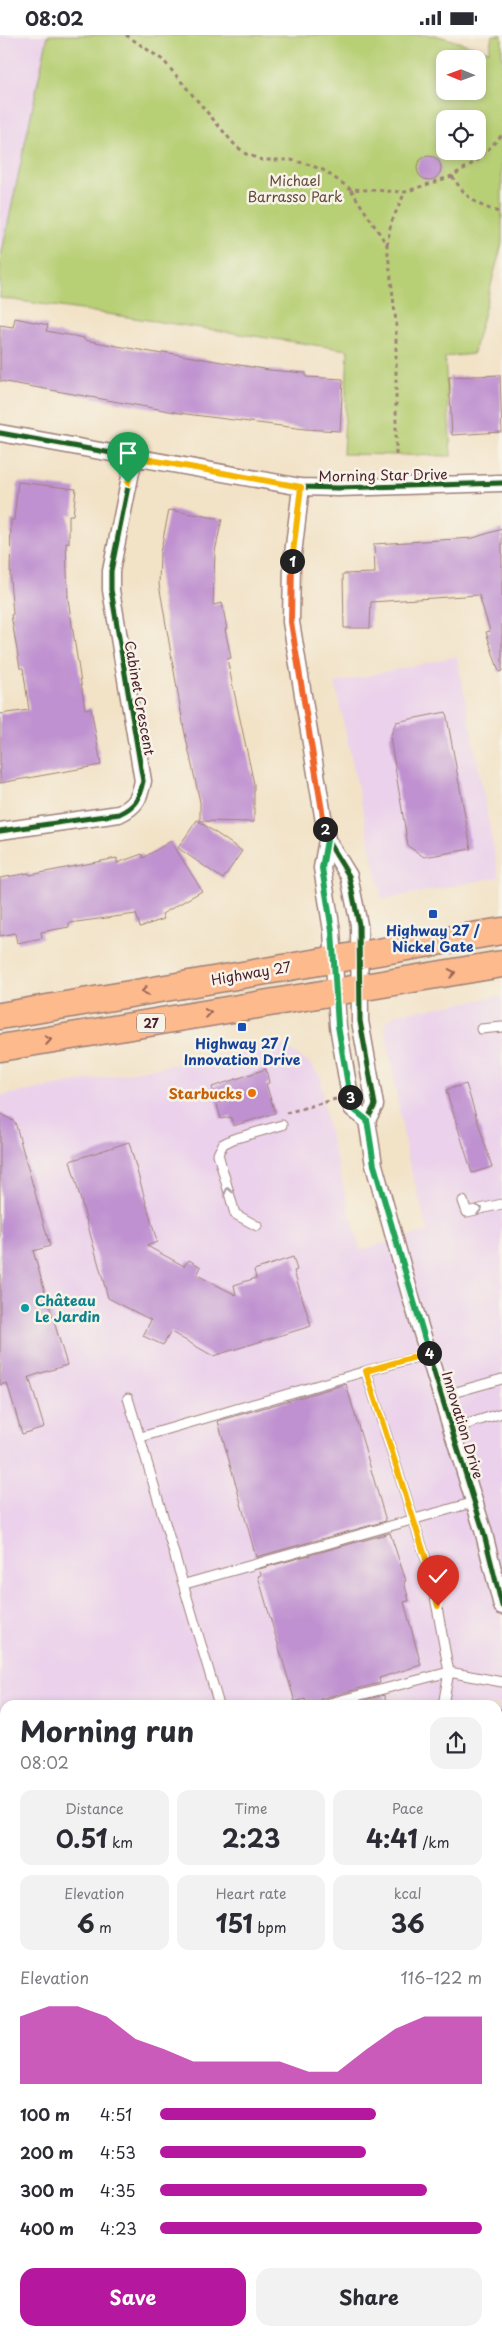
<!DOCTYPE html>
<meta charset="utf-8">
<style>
body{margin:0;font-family:"Playpen Sans",sans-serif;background:#f2f2f3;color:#2b2b33;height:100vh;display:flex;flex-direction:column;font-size:19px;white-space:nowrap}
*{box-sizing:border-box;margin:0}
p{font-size:16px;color:#7c7c81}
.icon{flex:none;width:28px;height:28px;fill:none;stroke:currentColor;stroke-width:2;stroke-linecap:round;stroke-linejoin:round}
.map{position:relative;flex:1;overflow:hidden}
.side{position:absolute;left:0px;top:1665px;width:502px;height:636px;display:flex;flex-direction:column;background:#fff;border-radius:15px 15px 0 0;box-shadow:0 2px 8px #0003}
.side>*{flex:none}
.needle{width:32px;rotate:271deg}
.buttons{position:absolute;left:436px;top:15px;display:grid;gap:10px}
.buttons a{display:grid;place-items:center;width:50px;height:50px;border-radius:10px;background:#fff;box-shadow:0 2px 8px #0003;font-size:25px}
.pin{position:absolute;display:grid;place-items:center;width:42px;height:42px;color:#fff;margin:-51px -21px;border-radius:50% 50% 50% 0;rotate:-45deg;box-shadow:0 0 5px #0007}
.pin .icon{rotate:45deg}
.km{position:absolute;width:25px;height:25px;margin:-12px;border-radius:50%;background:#222;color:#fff;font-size:14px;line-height:25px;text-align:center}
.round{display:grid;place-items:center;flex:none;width:52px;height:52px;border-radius:15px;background:#f2f2f3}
.overview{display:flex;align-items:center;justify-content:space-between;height:85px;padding:0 20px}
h1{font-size:28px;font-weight:700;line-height:38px}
.stats{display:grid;grid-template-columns:repeat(3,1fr);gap:8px;height:85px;padding:5px 20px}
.stats div{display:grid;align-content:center;border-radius:12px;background:#f2f2f3;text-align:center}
.stats b{font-size:25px;font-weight:700}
.stats small{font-size:14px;font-weight:400}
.stats p{font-size:14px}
.chart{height:140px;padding:10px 20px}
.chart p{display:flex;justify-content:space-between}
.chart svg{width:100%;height:90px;margin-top:5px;fill:#b5179e;opacity:.7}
.primary-button{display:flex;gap:10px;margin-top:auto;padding:10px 20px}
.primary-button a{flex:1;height:58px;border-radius:15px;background:#b5179e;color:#fff;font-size:20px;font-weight:700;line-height:58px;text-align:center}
.primary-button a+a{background:#f2f2f3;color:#2b2b33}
ul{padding:0 20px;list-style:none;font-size:16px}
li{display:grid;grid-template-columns:80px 60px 1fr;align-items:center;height:38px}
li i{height:12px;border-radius:6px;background:#b5179e}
.status{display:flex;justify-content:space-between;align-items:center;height:35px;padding:0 25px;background:#fff;direction:ltr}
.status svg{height:14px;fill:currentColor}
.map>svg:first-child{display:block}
</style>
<div class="status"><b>08:02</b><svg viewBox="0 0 49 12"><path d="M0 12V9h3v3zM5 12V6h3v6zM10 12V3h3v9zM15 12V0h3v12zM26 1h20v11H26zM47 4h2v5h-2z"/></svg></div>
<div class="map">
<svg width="502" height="2301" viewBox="0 0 502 2301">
<rect width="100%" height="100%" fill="#f7f3e8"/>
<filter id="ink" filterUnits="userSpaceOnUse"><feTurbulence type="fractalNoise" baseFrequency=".02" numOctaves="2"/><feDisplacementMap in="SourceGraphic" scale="10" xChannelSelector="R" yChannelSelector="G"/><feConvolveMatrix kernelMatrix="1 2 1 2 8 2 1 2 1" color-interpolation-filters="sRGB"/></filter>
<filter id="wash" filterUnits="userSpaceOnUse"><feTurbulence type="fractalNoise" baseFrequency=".0096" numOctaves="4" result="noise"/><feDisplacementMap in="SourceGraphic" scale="20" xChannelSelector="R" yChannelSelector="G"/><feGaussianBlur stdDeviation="1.12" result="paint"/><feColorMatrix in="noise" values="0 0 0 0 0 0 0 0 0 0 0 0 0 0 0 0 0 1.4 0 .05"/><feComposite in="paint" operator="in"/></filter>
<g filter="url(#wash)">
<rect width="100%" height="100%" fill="#f2e2c6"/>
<path fill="#ebd1eb" d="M 0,0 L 48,0 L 0,226 Z
M 457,621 L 499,842 L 382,865 L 335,648 Z
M 502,961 L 502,2045 L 498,2050 L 498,1670 L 5,1670 L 5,1814 L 0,1817 L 0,1061 L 282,1010 L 309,1028 L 321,1042 L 325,1081 L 360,1215 L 428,1196 L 407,1121 L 385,993 L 386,987 L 396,979 Z"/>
<path fill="#b7cf74" stroke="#807750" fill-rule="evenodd" d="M 48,0 L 435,0 L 489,16 L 492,0 L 502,0 L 502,208 L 473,319 L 445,322 L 451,421 L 343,419 L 348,315 L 0,263 L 0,226 ZM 445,24 L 478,24 L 478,56 L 445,56 ZM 445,84 L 478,84 L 478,116 L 445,116 Z"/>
<g id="blocks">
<path fill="#bf91d0" d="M417 133a12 12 0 1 1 24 0a12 12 0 1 1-24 0Z
M 15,283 L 48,290 L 46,296 L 84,303 L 84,305 L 162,319 L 163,317 L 269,335 L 306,338 L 306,342 L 343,344 L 340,396 L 305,394 L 186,379 L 0,346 L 0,290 L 13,292 Z
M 500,340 L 502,397 L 452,400 L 449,342 Z
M 18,447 L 76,454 L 73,480 L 69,480 L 69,508 L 66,508 L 68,564 L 85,674 L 91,673 L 101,730 L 0,748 L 0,679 L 29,675 L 23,633 L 20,633 L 11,580 L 13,579 L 10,544 L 11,485 L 14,485 Z
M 169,475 L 222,484 L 215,517 L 213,570 L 222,568 L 227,594 L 225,594 L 231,623 L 227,624 L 254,749 L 254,787 L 200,786 L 200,767 L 184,694 L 159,549 L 160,518 Z
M 502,494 L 502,636 L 499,637 L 486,597 L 490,596 L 479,560 L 371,567 L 370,593 L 344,593 L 343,539 L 375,538 L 374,509 L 473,503 Z
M 446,677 L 471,814 L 424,822 L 408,811 L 390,702 L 396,687 Z
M 197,785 L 242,816 L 223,844 L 178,813 Z
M 171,806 L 202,856 L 162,879 L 164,884 L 140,892 L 136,879 L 69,888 L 69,892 L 41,897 L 42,903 L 17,908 L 15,898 L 0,901 L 0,843 L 29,838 L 30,840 L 117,823 L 117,828 L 142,819 L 143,823 Z
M 266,1034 L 269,1048 L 266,1049 L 275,1078 L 233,1091 L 231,1082 L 221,1084 L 212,1052 Z
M 466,1049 L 492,1132 L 472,1138 L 446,1055 Z
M 0,1078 L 15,1087 L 50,1211 L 33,1216 L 67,1330 L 29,1342 L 44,1392 L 22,1399 L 7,1348 L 0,1350 Z
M 129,1107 L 157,1207 L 147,1211 L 184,1231 L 189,1225 L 201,1232 L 197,1240 L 236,1260 L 234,1250 L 256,1243 L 254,1235 L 293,1222 L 297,1235 L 294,1236 L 311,1291 L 213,1321 L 171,1297 L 163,1310 L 143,1301 L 151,1285 L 108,1263 L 70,1126 Z
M 346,1349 L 386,1486 L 256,1522 L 218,1386 Z
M 390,1498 L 406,1546 L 404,1546 L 409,1566 L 404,1567 L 421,1630 L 379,1643 L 380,1648 L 320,1664 L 316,1670 L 306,1670 L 305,1664 L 295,1667 L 258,1541 L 261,1540 L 259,1534 Z
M 384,1660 L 387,1670 L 347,1670 Z"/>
</g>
</g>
<g filter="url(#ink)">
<use href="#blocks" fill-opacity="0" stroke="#9e8078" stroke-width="1"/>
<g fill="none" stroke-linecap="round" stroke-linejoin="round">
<defs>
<path id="lane" d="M 481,994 L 502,992
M 463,1166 L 467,1177 L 502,1169
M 257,1191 L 235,1179 L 218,1119 L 223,1109 L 233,1104 L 282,1090
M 429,1319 L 366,1336 L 431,1540 L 449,1637 L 443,1670
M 442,1361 L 502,1344
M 128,1363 L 219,1670
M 452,1394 L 502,1378
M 141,1402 L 366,1336
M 185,1549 L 475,1467
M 322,1670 L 449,1637 L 502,1647
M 498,1846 L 502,1840
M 498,2013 L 502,2010"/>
<path id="street" d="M 0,398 L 301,452 L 338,453 L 502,448
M 301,452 L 292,528 L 291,587 L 327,805 L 322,833 L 332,896 L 338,991 L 352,1073 L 367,1085
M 0,796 L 119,779 C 136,771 139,764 143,746 L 111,555 L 111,536 L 134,422
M 327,805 L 349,841 L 359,890 L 360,986 L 375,1070 L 367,1085 L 374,1130 L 412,1266 L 483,1495 L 502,1571
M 498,1709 L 502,1683
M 0,2122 L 5,2121
M 342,2296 L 343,2301"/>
<path id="primary" d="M 0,981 L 502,896
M 0,1013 L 502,929"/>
</defs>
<use href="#lane" stroke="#9e8078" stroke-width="11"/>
<use href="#street" stroke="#9e8078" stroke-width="19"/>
<use href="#primary" stroke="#9e8078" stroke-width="29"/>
<path stroke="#9e8078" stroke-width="3" stroke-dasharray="4 4" stroke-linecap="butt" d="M 126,0 L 163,25 L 234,109 L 246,119 L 262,125 L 291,125 L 307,129 L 323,135 L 351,154 L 405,157 L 452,141 L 478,125 L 502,100
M 452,141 C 467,164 476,170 502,178
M 351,155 L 387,210 L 396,287 L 396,423
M 387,210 L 391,188 L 405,157
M 286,1078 L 336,1064"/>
<use href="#lane" stroke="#fff" stroke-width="9"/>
<use href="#street" stroke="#fff" stroke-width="16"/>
<use href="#primary" stroke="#fcba8d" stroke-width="26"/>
<defs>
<path id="cycleway" d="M 0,398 L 301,452 L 338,453 L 502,448
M 0,796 L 119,779 C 136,771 139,764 143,746 L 111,555 L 111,536 L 134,422
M 327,805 L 349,841 L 359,890 L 360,986 L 375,1070 L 367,1085 L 374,1130 L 412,1266 L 483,1495 L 502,1571"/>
</defs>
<use href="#cycleway" stroke="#f7f3e8" stroke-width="8"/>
<use href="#cycleway" stroke="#1b5e20" stroke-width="5"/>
</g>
<defs><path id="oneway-chevron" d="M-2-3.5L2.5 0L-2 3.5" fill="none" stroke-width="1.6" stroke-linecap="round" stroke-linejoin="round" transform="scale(1.25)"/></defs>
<g stroke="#9a6557">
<use href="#oneway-chevron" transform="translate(452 938) rotate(-10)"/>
<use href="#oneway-chevron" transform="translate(145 956) rotate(170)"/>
<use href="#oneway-chevron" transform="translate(208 978) rotate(-9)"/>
<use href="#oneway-chevron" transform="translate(48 1005) rotate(-10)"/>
</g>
<g stroke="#ae9aa0">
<use href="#oneway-chevron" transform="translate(228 1156) rotate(-104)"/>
<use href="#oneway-chevron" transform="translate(479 1174) rotate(-14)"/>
</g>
</g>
<g fill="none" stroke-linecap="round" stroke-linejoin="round" filter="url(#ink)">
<defs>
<path id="split-1" d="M 128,448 L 134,422 L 301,452 L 292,526"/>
<path id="split-2" d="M 292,526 L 291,587 L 325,794"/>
<path id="split-3" d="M 325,794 L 327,805 L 322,833 L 332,896 L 338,991 L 350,1062"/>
<path id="split-4" d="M 350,1062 L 352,1073 L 367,1085 L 374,1130 L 429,1318"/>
<path id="split-5" d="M 429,1318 L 366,1336 L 431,1540 L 438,1571"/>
</defs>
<use href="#split-1" stroke="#fff" stroke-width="10"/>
<use href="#split-2" stroke="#fff" stroke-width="10"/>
<use href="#split-3" stroke="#fff" stroke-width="10"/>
<use href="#split-4" stroke="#fff" stroke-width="10"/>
<use href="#split-5" stroke="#fff" stroke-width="10"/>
<use href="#split-1" stroke="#f5b400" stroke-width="6"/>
<use href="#split-2" stroke="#f0652b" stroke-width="6"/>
<use href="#split-3" stroke="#22a559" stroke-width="6"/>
<use href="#split-4" stroke="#22a559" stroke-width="6"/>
<use href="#split-5" stroke="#f5b400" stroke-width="6"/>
</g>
<g fill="#1a4fb4" stroke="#f7f3e8" stroke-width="2">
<rect x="428" y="874" width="10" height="10" rx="2.5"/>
<rect x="237" y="987" width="10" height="10" rx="2.5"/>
</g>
<circle fill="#e8710a" stroke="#f7f3e8" stroke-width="2" cx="252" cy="1058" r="5"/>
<circle fill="#0f9aa8" stroke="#f7f3e8" stroke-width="2" cx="25" cy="1273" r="5"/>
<g text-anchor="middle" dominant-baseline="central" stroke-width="5" stroke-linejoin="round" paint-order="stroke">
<rect fill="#f7f3e8" stroke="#7e5f64" stroke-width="1" x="137" y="978.5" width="28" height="19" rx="4"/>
<g font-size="12" font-weight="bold" fill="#4a1f2b">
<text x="151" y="988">27</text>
</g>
<g font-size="14" fill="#654b3d" stroke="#f7f3e8">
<text x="295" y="145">Michael<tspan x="295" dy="16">Barrasso Park</tspan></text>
</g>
<g font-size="14" fill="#4a1f2b" stroke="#f7f3e8">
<text transform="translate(383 440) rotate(-1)">Morning Star Drive</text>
<text transform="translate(140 663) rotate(80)">Cabinet Crescent</text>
<text transform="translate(251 938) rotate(-10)">Highway 27</text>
<text transform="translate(463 1390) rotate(73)">Innovation Drive</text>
</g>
<g font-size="14" font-weight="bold" fill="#164399" stroke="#f7f3e8">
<text x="433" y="895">Highway 27 /<tspan x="433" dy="16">Nickel Gate</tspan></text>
<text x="242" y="1008">Highway 27 /<tspan x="242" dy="16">Innovation Drive</tspan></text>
</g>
<g font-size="14" font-weight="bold" fill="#c56008" stroke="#f7f3e8" text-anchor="end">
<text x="242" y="1058">Starbucks</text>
</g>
<g font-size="14" font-weight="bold" fill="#0d838f" stroke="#f7f3e8" text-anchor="start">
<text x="35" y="1265">Château<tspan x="35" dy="16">Le Jardin</tspan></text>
</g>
</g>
</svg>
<div class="buttons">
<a><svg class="needle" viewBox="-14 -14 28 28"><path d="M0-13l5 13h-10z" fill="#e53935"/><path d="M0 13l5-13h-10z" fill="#7c7c81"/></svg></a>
<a><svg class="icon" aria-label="locate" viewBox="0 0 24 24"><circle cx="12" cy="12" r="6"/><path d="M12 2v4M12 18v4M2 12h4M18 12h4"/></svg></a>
</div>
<div class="pin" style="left:128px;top:448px;background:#1e9e55"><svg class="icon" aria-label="arrive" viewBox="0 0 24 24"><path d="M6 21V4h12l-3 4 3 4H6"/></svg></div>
<div class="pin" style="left:438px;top:1571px;background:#d93025"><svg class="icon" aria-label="check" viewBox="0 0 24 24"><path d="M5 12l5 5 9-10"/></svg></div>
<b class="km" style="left:292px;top:526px">1</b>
<b class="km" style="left:325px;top:794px">2</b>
<b class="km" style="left:350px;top:1062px">3</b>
<b class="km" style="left:429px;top:1318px">4</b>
<section class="side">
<div class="overview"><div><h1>Morning run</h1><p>08:02</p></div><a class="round"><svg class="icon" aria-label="share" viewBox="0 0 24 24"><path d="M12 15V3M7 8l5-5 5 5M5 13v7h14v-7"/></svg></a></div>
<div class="stats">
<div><p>Distance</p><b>0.51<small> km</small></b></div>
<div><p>Time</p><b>2:23</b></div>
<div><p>Pace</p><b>4:41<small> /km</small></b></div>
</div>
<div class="stats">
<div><p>Elevation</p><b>6<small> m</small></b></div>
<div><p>Heart rate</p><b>151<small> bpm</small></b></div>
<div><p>kcal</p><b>36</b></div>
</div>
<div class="chart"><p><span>Elevation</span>116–122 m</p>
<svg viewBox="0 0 160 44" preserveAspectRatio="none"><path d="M0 44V11L10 6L20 6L30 11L40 22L50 27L60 33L70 33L80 33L90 33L100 38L110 38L120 27L130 17L140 11L150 11L160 11V44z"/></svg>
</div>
<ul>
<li><b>100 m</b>4:51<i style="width:67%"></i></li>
<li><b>200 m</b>4:53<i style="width:64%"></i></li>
<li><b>300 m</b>4:35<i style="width:83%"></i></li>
<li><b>400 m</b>4:23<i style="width:100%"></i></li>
</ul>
<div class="primary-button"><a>Save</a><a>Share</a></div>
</section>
</div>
